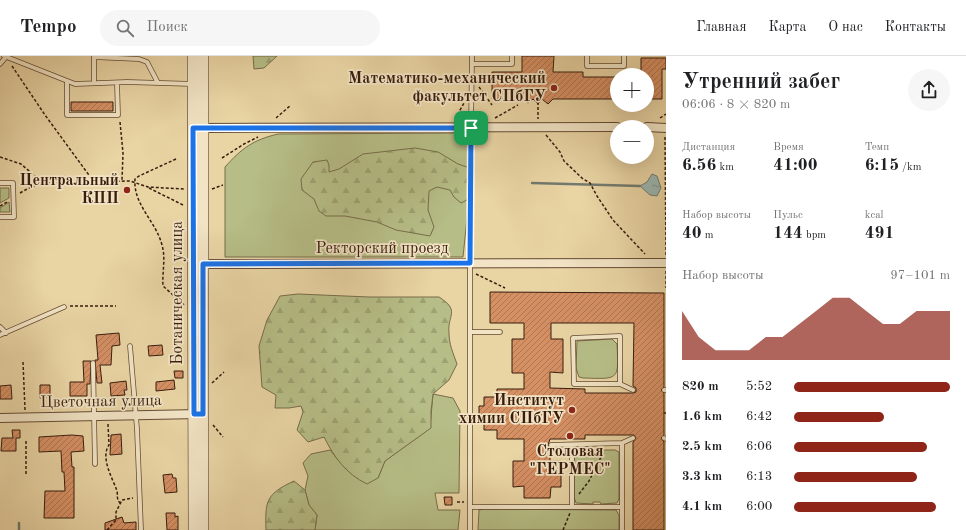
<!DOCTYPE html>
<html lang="ru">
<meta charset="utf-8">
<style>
body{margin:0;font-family:"Old Standard TT",serif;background:#f6f6f6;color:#202124;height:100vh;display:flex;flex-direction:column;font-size:15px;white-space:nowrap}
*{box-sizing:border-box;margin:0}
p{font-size:13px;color:#757577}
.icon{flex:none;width:22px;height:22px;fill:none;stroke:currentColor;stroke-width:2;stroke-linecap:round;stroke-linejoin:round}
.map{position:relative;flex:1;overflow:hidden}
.details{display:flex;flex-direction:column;background:#fff;width:300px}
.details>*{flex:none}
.tools{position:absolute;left:610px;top:12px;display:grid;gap:8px}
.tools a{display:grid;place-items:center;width:44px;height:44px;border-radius:50%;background:#fff;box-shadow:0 4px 16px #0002;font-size:20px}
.pin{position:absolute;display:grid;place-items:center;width:34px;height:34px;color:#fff;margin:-17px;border-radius:8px;box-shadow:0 2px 6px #0006}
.round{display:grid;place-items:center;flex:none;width:42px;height:42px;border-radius:21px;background:#f6f6f6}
.summary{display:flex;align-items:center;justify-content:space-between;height:68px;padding:0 16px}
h1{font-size:22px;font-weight:700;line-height:30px}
.figures{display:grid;grid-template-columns:repeat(3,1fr);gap:6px;height:68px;padding:4px 16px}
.figures div{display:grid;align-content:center}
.figures b{font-size:17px;font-weight:700}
.figures small{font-size:11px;font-weight:400}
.figures p{font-size:11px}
.chart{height:112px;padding:8px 16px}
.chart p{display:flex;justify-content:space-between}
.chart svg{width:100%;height:72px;margin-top:4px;fill:#8f2418;opacity:.7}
ul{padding:0 16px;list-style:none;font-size:13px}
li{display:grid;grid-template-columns:64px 48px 1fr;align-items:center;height:30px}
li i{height:10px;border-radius:5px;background:#8f2418}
header{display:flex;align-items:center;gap:24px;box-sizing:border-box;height:56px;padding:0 20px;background:#fff;border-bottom:1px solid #e0e0e0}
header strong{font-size:19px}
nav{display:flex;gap:22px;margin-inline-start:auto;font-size:14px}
.search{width:280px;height:36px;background:#f6f6f6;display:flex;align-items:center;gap:10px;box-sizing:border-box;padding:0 14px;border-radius:22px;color:#757577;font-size:15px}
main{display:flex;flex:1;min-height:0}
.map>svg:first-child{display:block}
</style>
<header>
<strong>Tempo</strong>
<div class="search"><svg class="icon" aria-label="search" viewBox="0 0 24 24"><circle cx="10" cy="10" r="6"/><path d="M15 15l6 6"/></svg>Поиск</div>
<nav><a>Главная</a><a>Карта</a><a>О нас</a><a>Контакты</a></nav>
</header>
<main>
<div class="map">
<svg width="666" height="474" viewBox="0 0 666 474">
<defs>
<pattern id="forest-firs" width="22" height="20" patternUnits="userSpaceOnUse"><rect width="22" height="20" fill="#b6bd86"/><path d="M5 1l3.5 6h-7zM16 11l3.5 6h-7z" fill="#9da272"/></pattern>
<pattern id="water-ripples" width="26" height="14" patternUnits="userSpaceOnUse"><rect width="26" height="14" fill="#9ab6b0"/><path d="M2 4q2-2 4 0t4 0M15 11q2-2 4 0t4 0" fill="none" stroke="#7f938e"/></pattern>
<pattern id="building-hatch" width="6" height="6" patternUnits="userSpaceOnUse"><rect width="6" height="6" fill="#d59064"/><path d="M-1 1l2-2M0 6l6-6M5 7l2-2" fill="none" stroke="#ae7551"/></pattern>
</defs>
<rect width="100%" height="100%" fill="#e9d4a4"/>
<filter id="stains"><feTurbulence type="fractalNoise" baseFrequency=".005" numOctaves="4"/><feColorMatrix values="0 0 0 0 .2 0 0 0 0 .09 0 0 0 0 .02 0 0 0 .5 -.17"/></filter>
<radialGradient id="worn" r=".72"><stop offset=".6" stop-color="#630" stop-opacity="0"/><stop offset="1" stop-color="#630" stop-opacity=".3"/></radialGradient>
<path fill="#b6bd86" stroke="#776d4a" d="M 278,78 L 461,77 L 470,79 L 469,143 L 463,201 L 225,201 L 225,111 C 242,92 253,84 278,78 Z
M 0,132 L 9,132 L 9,142 L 0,147 Z
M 9,146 L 10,156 L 0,156 L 0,152 Z
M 612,283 L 617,288 C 619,325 619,323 583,322 L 579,321 L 576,312 L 577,285 Z
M 433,338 L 453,342 L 460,355 L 459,437 L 435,437 L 438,454 L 460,454 L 458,474 L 315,474 L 317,459 L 309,449 L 305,434 L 308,420 L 303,407 L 311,398 L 330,394 L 339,405 L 378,422 L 385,405 L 430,372 Z
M 582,394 L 615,394 L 619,396 L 619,443 L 617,447 L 601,448 L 600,446 L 593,446 L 593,448 L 576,447 L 574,441 L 574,402 L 577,396 Z
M 484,453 L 616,454 L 619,459 L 619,474 L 478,474 L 479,454 Z"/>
<path fill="url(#forest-firs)" stroke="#776d4a" d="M 253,0 L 277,0 L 264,12 L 254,13 Z
M 415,92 L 438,96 L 458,108 L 467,111 L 470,116 L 469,143 L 461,147 L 454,141 L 450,134 L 437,131 L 429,135 L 428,154 L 434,171 L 430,180 L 396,174 L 377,166 L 345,160 L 326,160 L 319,155 L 314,143 L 302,134 L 301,123 L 313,106 L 327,104 L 329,109 L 329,116 L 339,113 L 363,98 Z
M 298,238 L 369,241 L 439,241 C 461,255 447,259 449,277 C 449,288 453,297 457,308 L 449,324 L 433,338 L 431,355 L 431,372 L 385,405 L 378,422 L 367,428 C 346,418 334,401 324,381 L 308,386 L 297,374 L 303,356 L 301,350 L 289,352 L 275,352 L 276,339 L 262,331 L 259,290 L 267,264 L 280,240 Z
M 294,425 L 305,434 L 309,449 L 317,459 L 315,474 L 266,474 C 265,445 266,438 294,425 Z"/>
<path fill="url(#water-ripples)" stroke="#73796f" d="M 652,118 L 657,120 L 661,132 L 657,140 L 650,139 L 640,130 L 647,126 Z"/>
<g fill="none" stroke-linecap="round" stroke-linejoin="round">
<path stroke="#73796f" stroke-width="2.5" d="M 532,127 L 640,130
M 19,474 L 19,467"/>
</g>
<path fill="url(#building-hatch)" stroke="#381d0e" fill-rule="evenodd" d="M 522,0 L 554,0 L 553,16 L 583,16 L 583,21 L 617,21 L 617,43 L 553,43 L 548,48 L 542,43 L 538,48 L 533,43 L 528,47 L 523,43 L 492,43 L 492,16 L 522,16 Z
M 641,2 L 666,2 L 666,13 L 662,13 L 662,43 L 647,43 L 647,19 L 641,19 Z
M 71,46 L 113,46 L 113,55 L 71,55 Z
M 490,236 L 664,237 L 664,331 L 661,334 L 664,337 L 664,379 L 661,382 L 664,386 L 664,474 L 633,474 L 633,386 L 636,382 L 634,379 L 585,379 L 585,383 L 550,383 L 548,389 L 550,392 L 550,405 L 561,405 L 561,431 L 551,431 L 550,442 L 524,442 L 524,430 L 513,431 L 513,405 L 524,405 L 524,383 L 497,383 L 497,374 L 484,374 L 484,365 L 479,365 L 479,350 L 484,350 L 484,341 L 497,341 L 497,333 L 524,333 L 524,317 L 512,317 L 512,283 L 524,283 L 524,267 L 490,267 ZM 551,267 L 634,267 L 633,330 L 636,332 L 636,336 L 633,337 L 585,337 L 585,333 L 550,332 L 550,316 L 563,317 L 563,283 L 551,283 Z
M 119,277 L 120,289 L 112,290 L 111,309 L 100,309 L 102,327 L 97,327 L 95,304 L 98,304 L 96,279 Z
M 162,289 L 163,299 L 149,300 L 148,290 Z
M 83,305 L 91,305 L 90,328 L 87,328 L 87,340 L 70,340 L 70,326 L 84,326 Z
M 174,315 L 183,315 L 183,322 L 175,322 Z
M 174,324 L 175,333 L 156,335 L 156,326 Z
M 126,325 L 127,334 L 124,334 L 125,339 L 111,340 L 110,327 Z
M 11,329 L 12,343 L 0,343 L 0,330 Z
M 40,329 L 50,329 L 50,341 L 40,342 Z
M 12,374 L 20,374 L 20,382 L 16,382 L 16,395 L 1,395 L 2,382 L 13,382 Z
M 121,378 L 122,398 L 110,399 L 111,379 Z
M 72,379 L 83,380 L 84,395 L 71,396 L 72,411 L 74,411 L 74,462 L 44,462 L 45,435 L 65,435 L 64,416 L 62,416 L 61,395 L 39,396 L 39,381 Z
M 172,418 L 173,422 L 176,422 L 177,436 L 165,437 L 163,419 Z
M 444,441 L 452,441 L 452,449 L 445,449 Z
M 166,457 L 175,457 L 175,461 L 178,460 L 178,474 L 167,474 Z
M 122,461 L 124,467 L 136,466 L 136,474 L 105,474 L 105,467 Z"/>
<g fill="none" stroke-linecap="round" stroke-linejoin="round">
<defs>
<path id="lane" d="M 4,0 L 75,28 L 127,26 L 193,28
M 587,0 L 587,10 L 624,10 L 624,0
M 94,1 L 139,3 L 147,6 L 158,27
M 0,8 L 6,1
M 472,8 L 512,8 L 512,0
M 67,26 L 67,59 L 118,59 L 117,27
M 94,27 L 94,0
M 471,72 L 472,0
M 0,127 L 13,127 L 14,161 L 0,161
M 0,271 L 6,277
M 471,276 L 500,276
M 0,279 L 64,251
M 130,290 L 137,373 L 141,474
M 93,307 L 95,408
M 620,328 L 620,280 L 573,282 L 574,328 L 620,328 L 633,334
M 664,334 L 666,334
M 664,382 L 666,383
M 551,389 L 622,387
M 572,389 L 572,451
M 470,451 L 622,451
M 470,474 L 470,207
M 622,474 L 622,387 L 633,382"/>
<path id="street" d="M 647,71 L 666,72
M 198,72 L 617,71
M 199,208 L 666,207
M 0,362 L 199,358"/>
<path id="secondary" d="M 193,0 L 194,474
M 203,0 L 203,474"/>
</defs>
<use href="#lane" stroke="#644b34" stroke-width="5.5"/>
<use href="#street" stroke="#644b34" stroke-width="10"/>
<use href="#secondary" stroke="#381d0e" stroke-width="12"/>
<path stroke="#381d0e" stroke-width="1.5" stroke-dasharray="3 2" stroke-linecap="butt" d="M 12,10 L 45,59 L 94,126
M 479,31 L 492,49
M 538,41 L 538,63
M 276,62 L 291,49
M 495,62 L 518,49
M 660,62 L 666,58
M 455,63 L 464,47
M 120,66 L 123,97 L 122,125
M 546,79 L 560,96 L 564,105 L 583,123 L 590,127 L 597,140 L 613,164 L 645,198
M 665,81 L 666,199
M 0,101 L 21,108 L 43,127 L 130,125 L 148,131 L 184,133
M 222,102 L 244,88 L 258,81
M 176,103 L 139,120 L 135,123 C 133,149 156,165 162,189 C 166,203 162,216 163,230 L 184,249
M 149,132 L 183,149
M 212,133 L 223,129
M 20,137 L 27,133 L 42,127
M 0,150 L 7,146
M 470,200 L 471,79
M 666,215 L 666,232
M 476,218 L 505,232
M 70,250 L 116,250
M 23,306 L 25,354
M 212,327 L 224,316
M 664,357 L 666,357
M 108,368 L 109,389 C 100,402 113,423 117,435 C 118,440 116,442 120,447
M 213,369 L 223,381
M 26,385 L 26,419
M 579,438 L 589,425 L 604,395
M 457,446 L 464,446
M 107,474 L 116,464 L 116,456 L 122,444 L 133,442
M 563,474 L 570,457"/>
<use href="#lane" stroke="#f1e3c4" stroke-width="4"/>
<use href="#street" stroke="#f1e3c4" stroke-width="8"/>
<use href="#secondary" stroke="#f1e3c4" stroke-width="11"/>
</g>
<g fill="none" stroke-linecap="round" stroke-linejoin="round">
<defs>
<path id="route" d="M 193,72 L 471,72 L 470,207 L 203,208 L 203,358 L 194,358 Z"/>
</defs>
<use href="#route" stroke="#fff" stroke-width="8"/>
<use href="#route" stroke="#1a73e8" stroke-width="5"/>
</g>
<g fill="#8f2418" stroke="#f1e3c4" stroke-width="1.5">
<circle cx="554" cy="32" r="4"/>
<circle cx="127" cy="134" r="4"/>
<circle cx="572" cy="354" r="4"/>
<circle cx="570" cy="380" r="4"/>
</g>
<g text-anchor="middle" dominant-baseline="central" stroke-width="3.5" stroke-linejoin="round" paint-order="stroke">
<g font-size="16" font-weight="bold" fill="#381d0e" stroke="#f1e3c4" text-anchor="end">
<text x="546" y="23">Математико-механический<tspan x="546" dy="18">факультет СПбГУ</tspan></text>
<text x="119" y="125">Центральный<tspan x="119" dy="18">КПП</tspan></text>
<text x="564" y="345">Институт<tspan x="564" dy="18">химии СПбГУ</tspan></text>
<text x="570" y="396" text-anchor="middle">Столовая<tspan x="570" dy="18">"ГЕРМЕС"</tspan></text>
</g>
<g font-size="16" fill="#381d0e" stroke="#f1e3c4">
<text x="382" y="193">Ректорский проезд</text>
<text transform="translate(178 237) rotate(-90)">Ботаническая улица</text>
<text transform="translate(101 346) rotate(-1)">Цветочная улица</text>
</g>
</g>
<rect width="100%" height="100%" filter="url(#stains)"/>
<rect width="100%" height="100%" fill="url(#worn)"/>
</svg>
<div class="tools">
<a>+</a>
<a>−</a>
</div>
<div class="pin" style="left:471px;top:72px;background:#1e9e55"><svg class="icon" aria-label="arrive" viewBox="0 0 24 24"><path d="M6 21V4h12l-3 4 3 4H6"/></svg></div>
</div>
<section class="details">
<div class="summary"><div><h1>Утренний забег</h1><p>06:06 · 8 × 820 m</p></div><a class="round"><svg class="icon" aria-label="share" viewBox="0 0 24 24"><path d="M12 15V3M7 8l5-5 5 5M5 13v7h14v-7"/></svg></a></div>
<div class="figures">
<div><p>Дистанция</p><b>6.56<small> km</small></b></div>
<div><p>Время</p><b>41:00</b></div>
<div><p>Темп</p><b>6:15<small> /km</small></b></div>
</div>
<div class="figures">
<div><p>Набор высоты</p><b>40<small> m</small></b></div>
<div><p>Пульс</p><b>144<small> bpm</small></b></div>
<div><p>kcal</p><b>491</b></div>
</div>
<div class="chart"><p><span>Набор высоты</span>97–101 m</p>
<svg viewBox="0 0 160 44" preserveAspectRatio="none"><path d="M0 44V14L10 30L20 38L30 38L40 38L50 30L60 30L70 22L80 14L90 6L100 6L110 14L120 22L130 22L140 14L150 14L160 14V44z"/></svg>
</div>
<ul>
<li><b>820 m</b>5:52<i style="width:100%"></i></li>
<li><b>1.6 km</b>6:42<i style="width:58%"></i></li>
<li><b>2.5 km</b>6:06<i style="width:85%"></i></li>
<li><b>3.3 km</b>6:13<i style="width:79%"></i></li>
<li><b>4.1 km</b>6:00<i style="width:91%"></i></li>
</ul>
</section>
</main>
